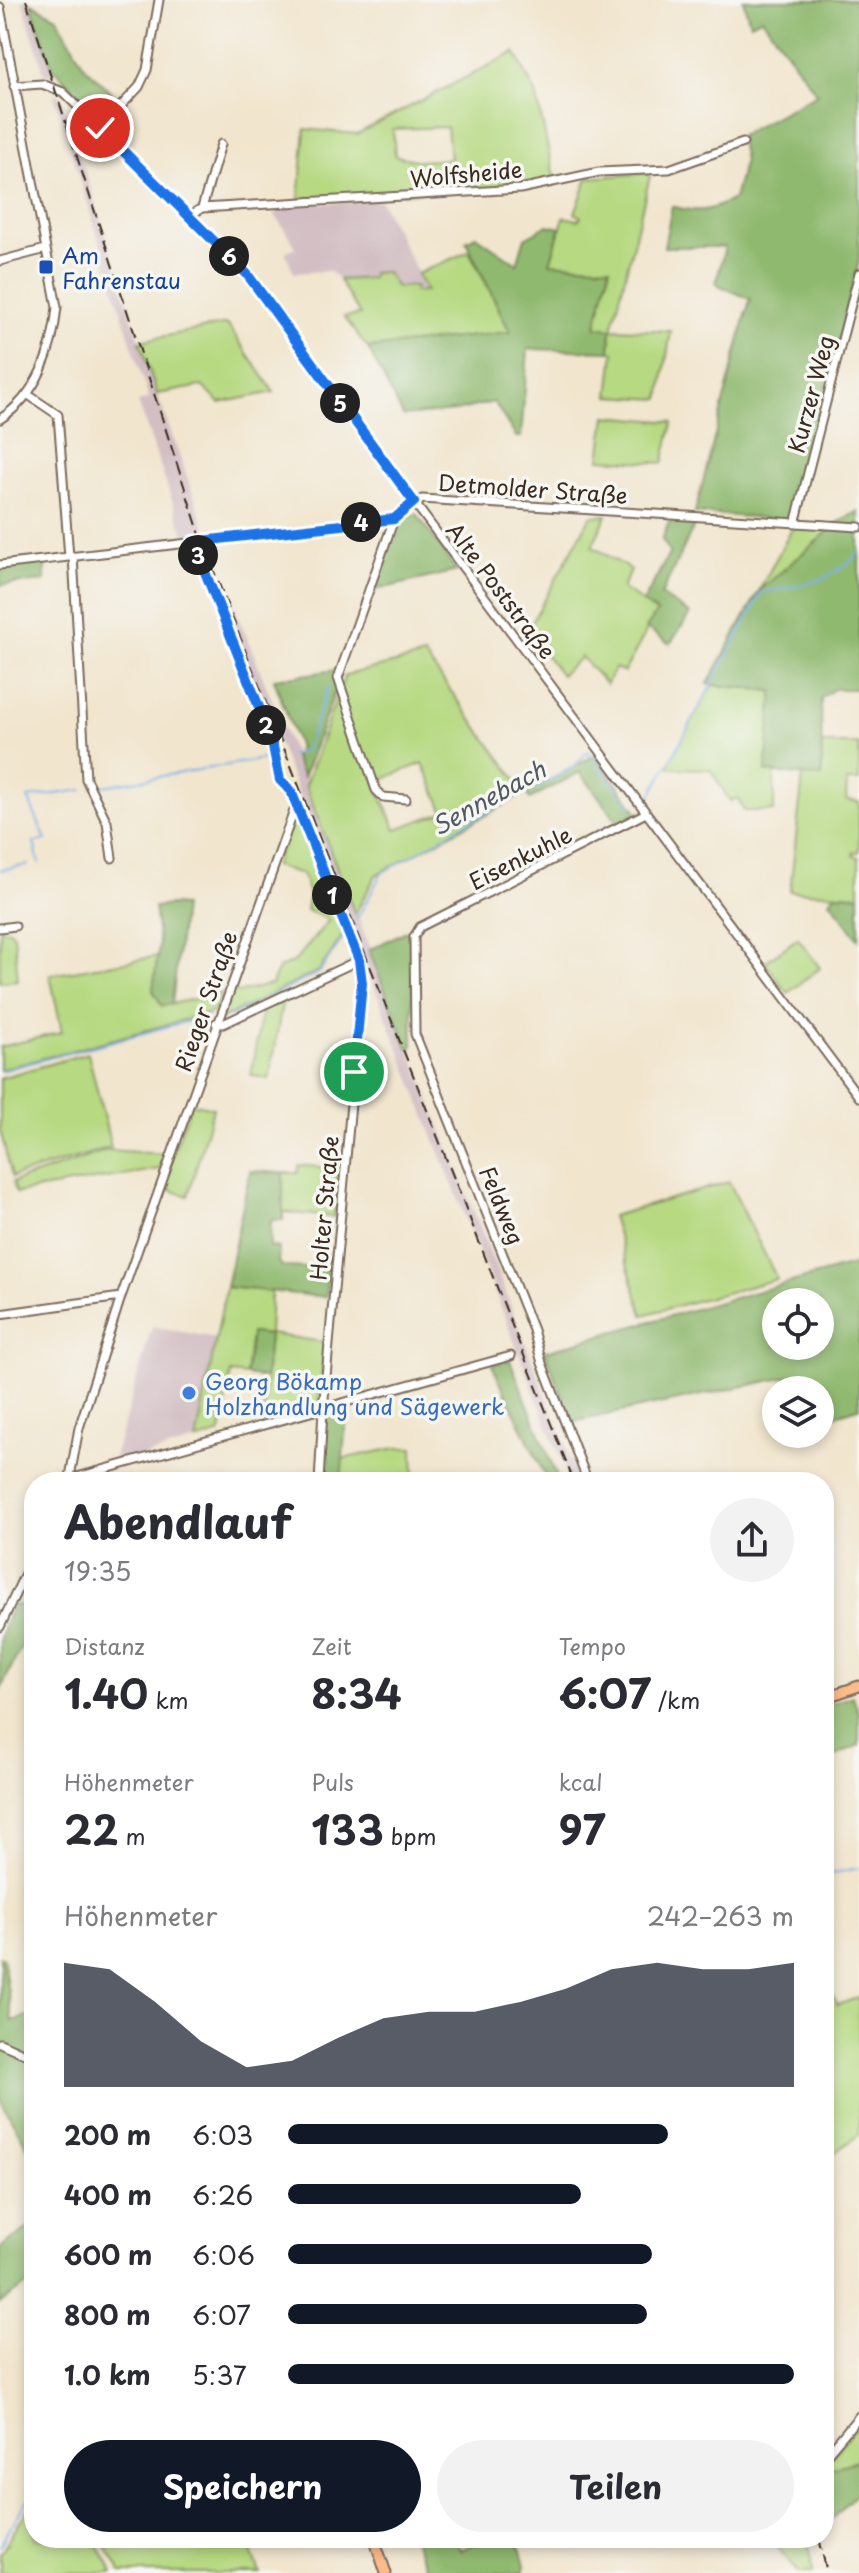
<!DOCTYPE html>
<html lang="de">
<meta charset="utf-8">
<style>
body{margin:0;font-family:"Playpen Sans",sans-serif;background:#f2f2f3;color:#2b2b33;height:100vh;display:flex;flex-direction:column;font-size:30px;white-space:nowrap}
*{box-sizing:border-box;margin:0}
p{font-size:26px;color:#7c7c81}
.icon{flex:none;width:44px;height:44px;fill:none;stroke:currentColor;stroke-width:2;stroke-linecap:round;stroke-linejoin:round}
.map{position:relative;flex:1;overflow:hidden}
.side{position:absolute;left:24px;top:1472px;width:810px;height:1076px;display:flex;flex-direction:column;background:#fff;border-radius:32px;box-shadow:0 4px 12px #0003}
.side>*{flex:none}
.buttons{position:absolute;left:762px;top:1288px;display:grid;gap:16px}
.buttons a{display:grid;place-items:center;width:72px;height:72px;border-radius:50%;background:#fff;box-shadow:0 4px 12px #0003;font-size:40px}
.pin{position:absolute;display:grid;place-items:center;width:68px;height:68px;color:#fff;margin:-34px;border:4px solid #fff;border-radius:50%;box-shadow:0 2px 8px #0007}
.km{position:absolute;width:40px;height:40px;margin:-20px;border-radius:50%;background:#222;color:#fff;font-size:22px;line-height:40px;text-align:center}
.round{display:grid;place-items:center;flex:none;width:84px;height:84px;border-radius:42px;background:#f2f2f3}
.summary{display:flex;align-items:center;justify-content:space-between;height:136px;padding:0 40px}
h1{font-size:44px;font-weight:700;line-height:60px}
.figures{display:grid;grid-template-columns:repeat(3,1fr);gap:12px;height:136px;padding:8px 40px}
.figures div{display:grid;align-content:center}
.figures b{font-size:40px;font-weight:700}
.figures small{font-size:22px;font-weight:400}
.figures p{font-size:22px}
.chart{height:224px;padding:16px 40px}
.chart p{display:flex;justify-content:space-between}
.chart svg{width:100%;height:144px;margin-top:8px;fill:#111827;opacity:.7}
.button{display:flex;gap:16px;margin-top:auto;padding:16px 40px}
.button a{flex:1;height:92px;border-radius:48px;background:#111827;color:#fff;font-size:32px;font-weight:700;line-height:92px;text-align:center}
.button a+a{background:#f2f2f3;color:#2b2b33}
ul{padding:0 40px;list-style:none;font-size:26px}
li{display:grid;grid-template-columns:128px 96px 1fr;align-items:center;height:60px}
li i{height:20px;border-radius:10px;background:#111827}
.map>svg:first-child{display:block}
</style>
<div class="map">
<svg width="859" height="2573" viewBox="0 0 859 2573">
<rect width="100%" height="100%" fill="#f6f6f2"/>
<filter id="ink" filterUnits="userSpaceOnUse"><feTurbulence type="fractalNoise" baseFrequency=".0125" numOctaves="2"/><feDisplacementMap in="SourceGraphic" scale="16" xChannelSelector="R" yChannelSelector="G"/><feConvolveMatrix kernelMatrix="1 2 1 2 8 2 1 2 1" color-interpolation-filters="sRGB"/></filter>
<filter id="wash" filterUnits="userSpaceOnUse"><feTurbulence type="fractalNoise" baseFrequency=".006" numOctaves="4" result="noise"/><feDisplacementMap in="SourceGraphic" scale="32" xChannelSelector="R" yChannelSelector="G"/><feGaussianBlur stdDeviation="1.8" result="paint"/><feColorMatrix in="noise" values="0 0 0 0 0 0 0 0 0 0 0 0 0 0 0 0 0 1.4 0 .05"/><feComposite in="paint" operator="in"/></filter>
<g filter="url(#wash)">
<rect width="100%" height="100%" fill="#f1e5cd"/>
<path fill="#d2bec3" d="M 22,0 L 30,0 L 54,73 L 45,76 Z
M 53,93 L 61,97 L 157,394 L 208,535 L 185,538 L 138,402 L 149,399 Z
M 380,200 L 427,291 L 414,292 L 414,286 L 396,287 L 389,275 L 339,280 L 330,271 L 294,273 L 285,252 L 296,247 L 270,207 Z
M 209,544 L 303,777 L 580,1482 L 570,1482 L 560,1457 L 200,545 Z
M 152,1326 L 216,1338 L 196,1441 L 112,1465 Z"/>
<path fill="#b6d981" stroke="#788250" stroke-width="2" fill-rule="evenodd" d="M 515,52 L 536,94 L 554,176 L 552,180 L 511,187 L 299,199 L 305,129 L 357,134 ZM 447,127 L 450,159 L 421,161 L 395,156 L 393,129 Z
M 647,173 L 650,176 L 612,329 L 671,331 L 660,399 L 609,396 L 614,352 L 610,351 L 611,330 L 596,327 L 550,263 L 564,217 L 578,220 L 581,217 L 575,213 L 588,178 Z
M 469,251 L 511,332 L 368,348 L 344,317 L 360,315 L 339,280 L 372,278 L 372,273 L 386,272 L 396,287 L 414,286 L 415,292 L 426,291 L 417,274 Z
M 227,324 L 274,392 L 220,403 L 202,386 L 157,394 L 140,341 Z
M 606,416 L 673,422 L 663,463 L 600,459 Z
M 607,515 L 592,546 L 631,570 L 622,588 L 657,612 L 624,672 L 615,668 L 606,684 L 581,657 L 561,675 L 541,649 L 535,653 L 523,638 L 591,516 Z
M 793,527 L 832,530 L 759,591 Z
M 425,656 L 526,793 L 376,875 L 355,914 L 305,785 L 345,675 ZM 423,763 L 444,812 L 396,829 L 375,782 Z
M 712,685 L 773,691 L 766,772 L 774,773 L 774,811 L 744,811 L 738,798 L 730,801 L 710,769 L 670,768 L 669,763 Z
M 822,744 L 859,744 L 859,781 L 847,781 L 846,800 L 859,802 L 859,852 L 854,852 L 854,856 L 859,857 L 859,895 L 790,891 L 803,776 L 822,777 Z
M 295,814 L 345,932 L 319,971 L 221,1019 L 231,990 L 238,993 L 272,984 L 278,969 L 295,961 L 329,920 L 306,910 L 309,894 L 302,874 L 274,866 Z
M 0,929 L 10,930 L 14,935 L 18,980 L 0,982 Z
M 798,938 L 820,968 L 788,993 L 765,962 Z
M 159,956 L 153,990 L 162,1006 L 222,993 L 214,1012 L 0,1070 L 0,1047 L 62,1032 L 50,975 Z
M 283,999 L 269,1079 L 251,1075 L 262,1010 Z
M 88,1053 L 111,1147 L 12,1177 L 0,1130 L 0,1078 Z
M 191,1103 L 213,1108 L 188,1196 L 161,1187 Z
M 108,1150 L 165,1154 L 159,1169 L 16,1193 L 13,1182 Z
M 299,1165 L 339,1169 L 334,1217 L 283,1212 L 283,1173 L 298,1173 Z
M 729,1182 L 777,1279 L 643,1315 L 612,1216 Z
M 226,1287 L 271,1291 L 269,1334 L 324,1342 L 319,1405 L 262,1424 L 269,1335 L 252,1333 L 246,1375 L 231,1373 L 221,1433 L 196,1441 Z
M 396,1448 L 413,1448 L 414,1482 L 341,1482 L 341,1459 Z
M 824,1983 L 838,2005 L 859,1997 L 859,2135 L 824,2160 Z
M 859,2424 L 859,2460 L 833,2468 L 824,2465 Z
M 34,2500 L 34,2538 L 94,2538 L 113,2573 L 0,2573 L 0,2553 Z
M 101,2538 L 247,2538 L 260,2573 L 121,2573 Z
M 770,2538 L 807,2538 L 813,2573 L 799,2573 Z"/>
<path fill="#90b96f" stroke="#667246" stroke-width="2" fill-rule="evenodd" d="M 743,0 L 854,0 L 859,14 L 859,261 L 792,520 L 695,513 L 750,299 L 716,284 L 725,247 L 664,247 L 672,206 C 697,214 711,211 734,199 L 744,161 L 739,136 L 817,94 L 762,18 L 750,23 Z
M 31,3 L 57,17 L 84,66 L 121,102 L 102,122 C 93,112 60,72 53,69 Z
M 548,225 L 560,228 L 550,263 L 610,267 L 596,327 L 611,329 L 610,351 L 528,349 L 521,437 L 516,437 L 494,402 L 455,411 L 403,416 L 368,348 L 510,332 L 466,241 L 476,236 L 517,264 L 525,238 Z
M 859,511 L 859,689 L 834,689 L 821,698 L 822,777 L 766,772 L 773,691 L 708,684 L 759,591 L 839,522 Z
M 417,514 L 457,571 L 376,590 L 398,518 Z
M 669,522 L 695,524 L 661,595 L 690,614 L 670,644 L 646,628 L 657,612 L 643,603 L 670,552 L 662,540 Z
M 45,562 L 45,581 L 0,585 L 0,568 Z
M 335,670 L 338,683 L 303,777 L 294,757 L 299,748 L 274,679 Z
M 595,755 L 638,813 L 619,823 L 580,772 L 530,799 L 526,793 Z
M 835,894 L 859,895 L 859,940 L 830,900 Z
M 170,905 L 183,906 L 172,1004 L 162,1006 L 153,990 L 159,945 L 154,907 Z
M 412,928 L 413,1046 L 408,1048 L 369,950 Z
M 250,1171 L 283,1173 L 283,1220 L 271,1220 L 270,1247 L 279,1248 L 278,1262 L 284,1267 L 329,1269 L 326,1297 L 226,1287 Z
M 859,1263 L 859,1408 L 820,1420 L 820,1390 L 810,1390 L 807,1373 L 572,1422 L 545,1351 ZM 776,1302 L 820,1302 L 820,1346 L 776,1346 Z
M 251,1333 L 269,1335 L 265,1378 L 246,1375 Z
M 510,1360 L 559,1482 L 548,1482 L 492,1365 Z
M 347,1408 L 341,1482 L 323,1482 L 326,1413 Z
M 12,1605 L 34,1606 L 34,1633 L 27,1635 L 0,1691 L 0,1637 Z
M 853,1696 L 859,1714 L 859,1745 L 824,1761 L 824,1706 Z
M 0,1957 L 3,1957 L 12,2021 L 34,2014 L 34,2159 L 0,2099 Z
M 34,2224 L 34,2280 L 0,2303 L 0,2248 Z
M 859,2460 L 859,2490 L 829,2522 L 824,2518 L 824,2465 L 833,2468 Z
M 413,2538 L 456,2538 L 461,2550 L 484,2538 L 518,2538 L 525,2566 L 523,2573 L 428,2573 Z"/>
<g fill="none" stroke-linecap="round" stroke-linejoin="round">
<path stroke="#7db0e9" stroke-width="2" d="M 291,755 L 306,750 L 328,688
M 92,788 L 269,758
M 648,801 L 762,592 C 805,585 828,584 859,553
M 39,863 L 34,842 L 46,840 L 28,798 L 83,790
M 0,870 L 28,865
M 357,919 L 382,873 L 460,827 L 570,770 L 588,751 L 631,806
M 229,1017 L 320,972 L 344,937
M 0,1071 L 208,1016
M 824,1875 L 859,1868
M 0,2545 L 26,2501 L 34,2497"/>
</g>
</g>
<g filter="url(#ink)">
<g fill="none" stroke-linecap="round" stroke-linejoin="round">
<defs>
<path id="minor" d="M 0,7 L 57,307 C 53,350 38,395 0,419
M 14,86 L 42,84 L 63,92 L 247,274 L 348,414 L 859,1097
M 100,128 L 139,87 L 147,70 L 159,0
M 202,208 L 221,144
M 189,216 L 202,208 L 520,189 L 599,172 L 669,169 L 743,143
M 0,261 L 46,249
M 27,394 L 58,415 L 69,557
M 394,519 L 338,678 L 376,790 L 383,797 L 406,799
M 795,524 L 859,273
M 193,542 L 271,737 L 280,780 L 291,791 L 359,960 L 362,983 L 323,1410 L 319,1482
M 73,556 L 86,779 L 107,822 L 112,858
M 0,565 L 394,519 L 422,499 L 859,527
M 0,928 L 15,926
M 216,1023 L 223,1024 L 359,960
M 0,1314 L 121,1297
M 70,1479 L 511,1356
M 69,1482 L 79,1428 L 121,1297 L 296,805
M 588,1482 L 542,1363 L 533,1330 L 415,1034 L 414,937 L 420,927 L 646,813
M 0,1627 L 34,1554
M 0,2043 L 34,2058
M 824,2458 L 859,2416"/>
<path id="major" d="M 824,1698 L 859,1686
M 374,2538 L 386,2573"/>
</defs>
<use href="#minor" stroke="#7b6b5b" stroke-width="11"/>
<use href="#major" stroke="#7b6b5b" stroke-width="13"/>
<use href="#minor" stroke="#fff" stroke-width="7"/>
<use href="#major" stroke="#fabc8b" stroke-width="9"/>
<path stroke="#3b2a1e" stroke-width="2" stroke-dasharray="12 6" stroke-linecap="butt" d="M 26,0 L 202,541 L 574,1482
M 819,2538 L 827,2573"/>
</g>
</g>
<g fill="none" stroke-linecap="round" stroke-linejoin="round" filter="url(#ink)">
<defs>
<path id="route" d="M 100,128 L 247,274 L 414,502 L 394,519 L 193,542 L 271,737 L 280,780 L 291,791 L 359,960 L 362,983 L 354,1072"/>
</defs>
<use href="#route" stroke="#fff" stroke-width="16"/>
<use href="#route" stroke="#1a73e8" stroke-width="10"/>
</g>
<rect fill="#1a4fb4" stroke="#f6f6f2" stroke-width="3" x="38" y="259" width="16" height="16" rx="4"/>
<circle fill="#3f7fe0" stroke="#f6f6f2" stroke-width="3" cx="189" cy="1393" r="8"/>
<g text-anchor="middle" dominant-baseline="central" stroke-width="7" stroke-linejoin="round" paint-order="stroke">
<g font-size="22" fill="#3b2a1e" stroke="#f6f6f2">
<text transform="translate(466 173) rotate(-5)">Wolfsheide</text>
<text transform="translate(810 394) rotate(-75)">Kurzer Weg</text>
<text transform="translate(533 488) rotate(4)">Detmolder Straße</text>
<text transform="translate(502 590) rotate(53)">Alte Poststraße</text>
<text transform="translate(520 857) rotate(-27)">Eisenkuhle</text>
<text transform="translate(205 1001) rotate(-71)">Rieger Straße</text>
<text transform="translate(503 1205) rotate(68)">Feldweg</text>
<text transform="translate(323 1208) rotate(-85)">Holter Straße</text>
</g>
<g font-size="22" fill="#164399" stroke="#f6f6f2" text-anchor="start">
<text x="62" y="254">Am<tspan x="62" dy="25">Fahrenstau</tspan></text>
</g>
<g font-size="22" fill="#366cbe" stroke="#f6f6f2" text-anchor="start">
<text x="205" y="1380">Georg Bökamp<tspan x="205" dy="25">Holzhandlung und Sägewerk</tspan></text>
</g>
<g font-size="24" font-style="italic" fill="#525965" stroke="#f6f6f2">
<text transform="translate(488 797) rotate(-29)">Sennebach</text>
</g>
</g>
</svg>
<div class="buttons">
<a><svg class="icon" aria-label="locate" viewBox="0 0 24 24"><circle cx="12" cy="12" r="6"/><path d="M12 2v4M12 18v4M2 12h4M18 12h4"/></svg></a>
<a><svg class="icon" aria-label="layers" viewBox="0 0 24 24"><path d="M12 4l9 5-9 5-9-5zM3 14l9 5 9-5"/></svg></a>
</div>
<div class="pin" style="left:354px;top:1072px;background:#1e9e55"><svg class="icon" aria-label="arrive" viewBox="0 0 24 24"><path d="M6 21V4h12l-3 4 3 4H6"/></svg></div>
<div class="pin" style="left:100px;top:128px;background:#d93025"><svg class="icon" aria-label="check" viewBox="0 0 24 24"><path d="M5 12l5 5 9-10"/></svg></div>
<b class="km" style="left:332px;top:895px">1</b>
<b class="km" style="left:266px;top:725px">2</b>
<b class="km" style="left:198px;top:555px">3</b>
<b class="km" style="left:361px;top:522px">4</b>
<b class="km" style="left:340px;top:403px">5</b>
<b class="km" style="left:229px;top:256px">6</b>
<section class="side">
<div class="summary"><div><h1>Abendlauf</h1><p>19:35</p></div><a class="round"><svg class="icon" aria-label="share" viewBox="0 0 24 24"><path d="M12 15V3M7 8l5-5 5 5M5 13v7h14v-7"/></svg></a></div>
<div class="figures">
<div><p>Distanz</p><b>1.40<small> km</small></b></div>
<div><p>Zeit</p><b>8:34</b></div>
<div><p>Tempo</p><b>6:07<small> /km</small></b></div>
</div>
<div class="figures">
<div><p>Höhenmeter</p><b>22<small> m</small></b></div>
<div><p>Puls</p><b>133<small> bpm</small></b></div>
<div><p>kcal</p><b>97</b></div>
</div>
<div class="chart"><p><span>Höhenmeter</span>242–263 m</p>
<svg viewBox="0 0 160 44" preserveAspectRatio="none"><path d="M0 44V6L10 8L20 18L30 30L40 38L50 36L60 29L70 23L80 21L90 21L100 18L110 14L120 8L130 6L140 8L150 8L160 6V44z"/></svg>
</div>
<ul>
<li><b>200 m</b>6:03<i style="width:75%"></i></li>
<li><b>400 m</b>6:26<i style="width:58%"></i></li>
<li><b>600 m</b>6:06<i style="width:72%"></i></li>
<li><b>800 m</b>6:07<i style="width:71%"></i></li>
<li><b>1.0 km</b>5:37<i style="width:100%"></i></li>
</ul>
<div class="button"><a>Speichern</a><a>Teilen</a></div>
</section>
</div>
